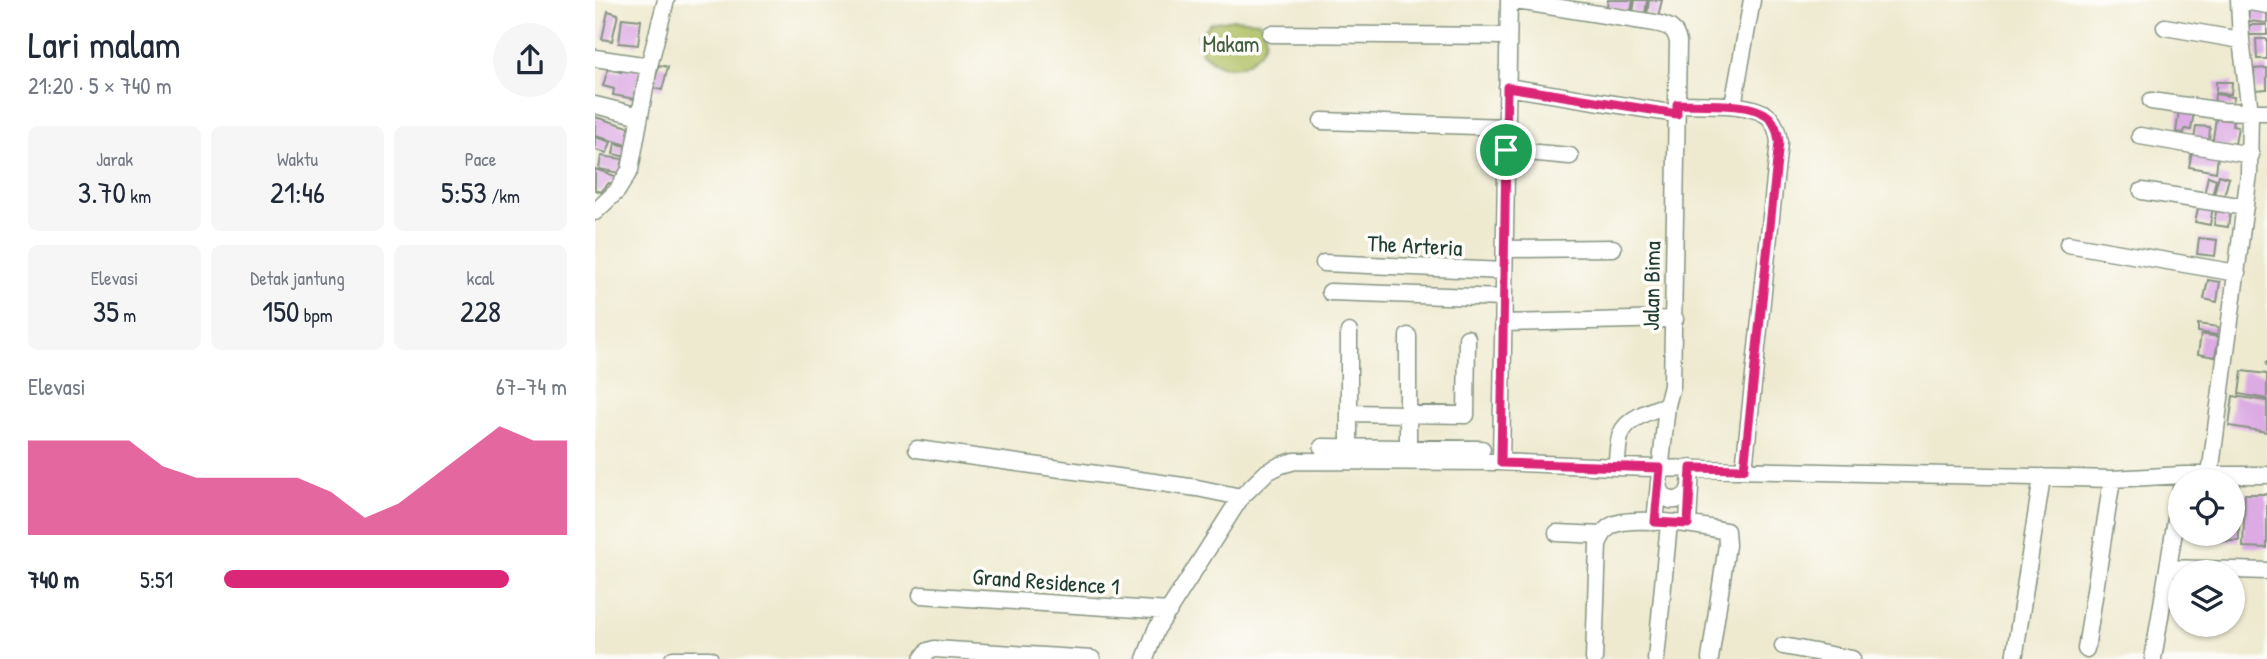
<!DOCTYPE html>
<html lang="id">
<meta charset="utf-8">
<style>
body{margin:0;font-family:"Patrick Hand",sans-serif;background:#f6f6f7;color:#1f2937;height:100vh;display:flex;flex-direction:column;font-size:26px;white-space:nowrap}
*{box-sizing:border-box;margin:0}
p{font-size:23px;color:#747a83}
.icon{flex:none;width:38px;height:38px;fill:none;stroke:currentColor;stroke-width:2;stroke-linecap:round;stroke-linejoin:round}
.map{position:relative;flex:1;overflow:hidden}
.details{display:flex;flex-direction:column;background:#fff;width:595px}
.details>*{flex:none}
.tools{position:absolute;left:1573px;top:469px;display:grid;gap:14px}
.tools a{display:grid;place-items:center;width:77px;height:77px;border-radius:50%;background:#fff;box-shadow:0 2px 5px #0004;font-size:35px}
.pin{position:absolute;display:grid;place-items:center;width:60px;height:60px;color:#fff;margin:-30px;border:4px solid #fff;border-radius:50%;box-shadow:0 2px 7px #0007}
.round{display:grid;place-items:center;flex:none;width:74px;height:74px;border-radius:37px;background:#f6f6f7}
.head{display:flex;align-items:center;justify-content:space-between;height:119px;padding:0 28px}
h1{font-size:38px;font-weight:600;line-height:52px}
.figures{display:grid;grid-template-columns:repeat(3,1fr);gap:10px;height:119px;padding:7px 28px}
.figures div{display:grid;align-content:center;border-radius:10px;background:#f6f6f7;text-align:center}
.figures b{font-size:30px;font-weight:600}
.figures small{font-size:19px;font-weight:400}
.figures p{font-size:19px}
.chart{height:196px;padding:14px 28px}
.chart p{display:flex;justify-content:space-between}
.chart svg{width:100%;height:126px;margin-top:7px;fill:#db2777;opacity:.7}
ul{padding:0 28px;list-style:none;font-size:23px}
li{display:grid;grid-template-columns:112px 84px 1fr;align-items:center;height:52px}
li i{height:18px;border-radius:9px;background:#db2777}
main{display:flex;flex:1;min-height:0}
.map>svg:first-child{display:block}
</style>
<main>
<section class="details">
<div class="head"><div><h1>Lari malam</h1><p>21:20 · 5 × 740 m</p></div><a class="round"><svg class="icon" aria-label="share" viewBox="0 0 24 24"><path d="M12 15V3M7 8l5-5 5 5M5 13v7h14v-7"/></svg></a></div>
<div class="figures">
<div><p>Jarak</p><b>3.70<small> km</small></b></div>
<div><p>Waktu</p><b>21:46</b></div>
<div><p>Pace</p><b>5:53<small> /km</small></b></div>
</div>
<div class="figures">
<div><p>Elevasi</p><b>35<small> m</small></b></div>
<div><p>Detak jantung</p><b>150<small> bpm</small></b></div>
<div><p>kcal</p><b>228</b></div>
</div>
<div class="chart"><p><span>Elevasi</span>67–74 m</p>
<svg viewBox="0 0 160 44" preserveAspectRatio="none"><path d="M0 44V11L10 11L20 11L30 11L40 20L50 24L60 24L70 24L80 24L90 29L100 38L110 33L120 24L130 15L140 6L150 11L160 11V44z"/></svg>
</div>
<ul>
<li><b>740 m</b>5:51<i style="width:83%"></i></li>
</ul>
</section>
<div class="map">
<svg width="1672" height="659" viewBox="0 0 1672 659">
<rect width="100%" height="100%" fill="#fdfcf7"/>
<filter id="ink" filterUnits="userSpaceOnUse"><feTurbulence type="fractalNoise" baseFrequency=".0143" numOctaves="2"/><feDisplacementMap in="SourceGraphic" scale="14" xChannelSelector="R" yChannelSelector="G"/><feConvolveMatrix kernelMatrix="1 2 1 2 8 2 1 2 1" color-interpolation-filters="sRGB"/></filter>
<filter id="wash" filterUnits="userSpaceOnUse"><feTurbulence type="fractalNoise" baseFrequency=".00686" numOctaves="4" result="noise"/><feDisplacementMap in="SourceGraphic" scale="28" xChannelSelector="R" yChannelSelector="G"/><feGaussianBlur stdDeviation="1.57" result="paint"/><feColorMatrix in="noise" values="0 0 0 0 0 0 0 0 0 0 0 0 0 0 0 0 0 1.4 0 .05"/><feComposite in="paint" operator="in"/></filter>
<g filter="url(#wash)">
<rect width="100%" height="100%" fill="#eeead0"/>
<path fill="#afbf62" stroke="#677e4b" stroke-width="2" d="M 638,19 L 664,21 C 668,28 672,34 670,42 C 666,55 649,68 636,67 C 624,67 615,59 606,52 L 603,35 L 616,23 Z"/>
<g id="blocks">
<path fill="#dcabe4" d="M 1013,0 L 1038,0 L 1036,12 L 1012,7 Z
M 1040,0 L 1052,0 L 1050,15 L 1038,12 Z
M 1054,0 L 1067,0 L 1063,17 L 1052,15 Z
M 1654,8 L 1672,10 L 1672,23 L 1653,21 Z
M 13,11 L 23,14 L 17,41 L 7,39 Z
M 27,18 L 46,20 L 43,45 L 24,43 Z
M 1653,25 L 1672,25 L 1672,35 L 1653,35 Z
M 1661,39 L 1672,39 L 1672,59 L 1662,59 Z
M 27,65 L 46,70 L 40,93 L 46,94 L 45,100 L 18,95 L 19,89 L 8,86 L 13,69 L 26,72 Z
M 64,65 L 73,67 L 67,90 L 58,88 Z
M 1672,68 L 1672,89 L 1660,90 L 1659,69 Z
M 1621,82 L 1637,82 L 1636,94 L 1621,93 Z
M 1620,94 L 1639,97 L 1637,107 L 1619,105 Z
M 1584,110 L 1599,112 L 1596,130 L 1590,129 L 1589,133 L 1581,132 Z
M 0,117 L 37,128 L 33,145 L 0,136 Z
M 1621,118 L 1638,121 L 1637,126 L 1643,127 L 1640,144 L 1635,143 L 1634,148 L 1617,145 Z
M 1601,126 L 1615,127 L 1614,141 L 1599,140 Z
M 0,137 L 16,142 L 12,153 L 0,150 Z
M 20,143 L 34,147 L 32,157 L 18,154 Z
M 1597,151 L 1623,156 L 1621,172 L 1594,167 Z
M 6,156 L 28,159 L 25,173 L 4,169 Z
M 0,169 L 26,178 L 23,186 L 14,183 L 6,192 L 0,190 Z
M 1624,175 L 1634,178 L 1628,200 L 1618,198 Z
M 1613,176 L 1621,179 L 1617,197 L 1609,195 Z
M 1604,204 L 1618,206 L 1615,225 L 1600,222 Z
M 1622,205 L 1636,207 L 1633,227 L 1619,225 Z
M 1604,238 L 1622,240 L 1620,256 L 1602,254 Z
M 1613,280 L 1625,282 L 1622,302 L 1609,299 Z
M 1603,324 L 1623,327 L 1622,335 L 1603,332 Z
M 1606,334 L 1624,337 L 1620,357 L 1603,354 Z
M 1647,371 L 1672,374 L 1672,399 L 1644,394 Z
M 1638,396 L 1672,401 L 1672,432 L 1634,426 Z
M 1638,486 L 1644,486 L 1644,541 L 1623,541 L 1623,534 L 1638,534 Z
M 1650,494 L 1672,494 L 1672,548 L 1648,547 Z"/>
</g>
</g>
<g filter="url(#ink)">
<use href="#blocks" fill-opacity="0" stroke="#869482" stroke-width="2"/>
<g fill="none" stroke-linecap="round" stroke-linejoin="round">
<defs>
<path id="minor" d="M 915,0 L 1060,23 C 1073,26 1080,27 1083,42 L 1077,386 L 1072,405 L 1060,522
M 1672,5 L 1644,0 L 1646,40 L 1655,112 L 1672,112
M 1570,27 L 1646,40
M 676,34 L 913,36
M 0,58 L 54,66
M 912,87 L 1081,114
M 1139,100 L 1157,0
M 1556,101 L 1628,111 L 1655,112 L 1654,174 L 1615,475
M 1082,104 C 1105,105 1156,101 1174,117 C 1181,124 1183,133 1184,142 L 1149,469
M 0,105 L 45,116
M 727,121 L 912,127
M 1545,136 L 1656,155
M 911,150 L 975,156
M 1547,191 L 1650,207
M 0,212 L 22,191 L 35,170 L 54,66 L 71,0
M 1473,244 L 1642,273
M 910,249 L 1018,248
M 729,263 L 909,271
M 735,292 L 909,298
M 908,323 L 1080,319
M 813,336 L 813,459
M 754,413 L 871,415 L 872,338
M 727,447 L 887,449
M 754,448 L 754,332
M 322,449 L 602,488 L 646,497
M 906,462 L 914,0
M 1021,467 C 1023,457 1022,444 1026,434 C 1032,418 1057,410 1072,405
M 1064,483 L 1066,493 L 1075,500 C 1085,501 1092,497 1095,487
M 1093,524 L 1096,468
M 962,533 L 1007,535
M 1573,568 L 1672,571
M 326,595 L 574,611
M 1188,646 L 1257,659
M 1491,649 L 1517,479
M 78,659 L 115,659
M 327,659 L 333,651 L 339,649 L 497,659
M 550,659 L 561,630 L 646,497 L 672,472 L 686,465 L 700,461 L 906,462 L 1021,467 L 1517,479 L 1588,475 L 1672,475
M 999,659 L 1003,544 C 1006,537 1009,530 1016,526 C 1037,514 1107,526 1131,531 L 1132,545 L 1115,659
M 1061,659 L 1074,523
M 1419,659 L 1447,477
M 1558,659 L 1586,489"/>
</defs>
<use href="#minor" stroke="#869482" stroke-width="19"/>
<path stroke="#869482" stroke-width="2.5" stroke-dasharray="5 5" stroke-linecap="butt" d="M 1672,361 L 1672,369"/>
<use href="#minor" stroke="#fff" stroke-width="16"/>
</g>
</g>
<g fill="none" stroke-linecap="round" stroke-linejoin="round" filter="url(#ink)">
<defs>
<path id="route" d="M 912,87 L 1082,114 L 1082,104 C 1105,105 1156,101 1174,117 C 1181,124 1183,133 1184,142 L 1149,469 L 1096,468 L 1093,524 L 1060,522 L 1065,468 L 906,463 Z"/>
</defs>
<use href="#route" stroke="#fff" stroke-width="14"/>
<use href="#route" stroke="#db2777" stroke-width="9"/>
</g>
<g text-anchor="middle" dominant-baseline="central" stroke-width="7" stroke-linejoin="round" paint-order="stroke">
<g font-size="23" fill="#435e40" stroke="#fdfcf7">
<text x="636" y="43">Makam</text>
</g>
<g font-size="23" fill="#1f3d34" stroke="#fdfcf7">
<text transform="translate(820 245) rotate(3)">The Arteria</text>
<text transform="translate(1056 286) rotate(-89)">Jalan Bima</text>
<text transform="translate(451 581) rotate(4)">Grand Residence 1</text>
</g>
</g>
</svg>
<div class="tools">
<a><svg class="icon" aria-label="locate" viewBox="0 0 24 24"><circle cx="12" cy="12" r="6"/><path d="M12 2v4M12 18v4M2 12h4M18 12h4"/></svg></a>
<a><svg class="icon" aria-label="layers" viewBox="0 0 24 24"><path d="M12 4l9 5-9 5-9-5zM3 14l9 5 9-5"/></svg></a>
</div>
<div class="pin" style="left:911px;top:150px;background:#1e9e55"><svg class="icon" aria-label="arrive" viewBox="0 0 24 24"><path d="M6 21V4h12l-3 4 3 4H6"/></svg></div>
</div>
</main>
